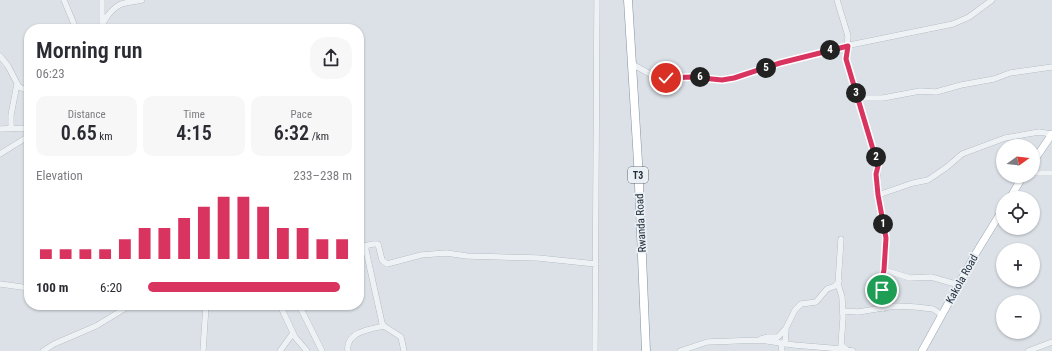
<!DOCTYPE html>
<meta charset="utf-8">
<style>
body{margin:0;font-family:"Roboto Condensed",sans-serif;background:#f7f7f7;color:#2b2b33;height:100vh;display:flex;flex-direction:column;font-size:15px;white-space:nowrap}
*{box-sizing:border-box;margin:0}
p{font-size:13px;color:#7c7c81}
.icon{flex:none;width:22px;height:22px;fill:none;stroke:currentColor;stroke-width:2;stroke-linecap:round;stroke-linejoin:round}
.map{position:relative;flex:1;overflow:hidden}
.drawer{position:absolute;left:24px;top:24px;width:340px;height:286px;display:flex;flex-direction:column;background:#fff;border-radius:16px;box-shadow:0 1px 3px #0004}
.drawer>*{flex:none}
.needle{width:26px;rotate:75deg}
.controls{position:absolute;left:996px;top:139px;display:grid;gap:8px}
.controls a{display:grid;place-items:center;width:44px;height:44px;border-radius:50%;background:#fff;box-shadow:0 1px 3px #0004;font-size:20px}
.pin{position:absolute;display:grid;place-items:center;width:34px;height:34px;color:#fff;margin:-17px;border:2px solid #fff;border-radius:50%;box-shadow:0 1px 4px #0007}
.km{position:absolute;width:20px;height:20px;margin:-10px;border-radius:50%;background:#222;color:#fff;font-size:11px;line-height:20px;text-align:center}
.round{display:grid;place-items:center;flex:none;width:42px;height:42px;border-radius:16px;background:#f7f7f7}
.head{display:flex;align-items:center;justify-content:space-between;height:68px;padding:0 12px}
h1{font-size:22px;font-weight:600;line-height:30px}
.figures{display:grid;grid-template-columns:repeat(3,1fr);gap:6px;height:68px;padding:4px 12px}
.figures div{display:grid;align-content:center;border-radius:10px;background:#f7f7f7;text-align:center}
.figures b{font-size:20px;font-weight:600}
.figures small{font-size:11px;font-weight:400}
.figures p{font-size:11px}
.chart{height:112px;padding:8px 12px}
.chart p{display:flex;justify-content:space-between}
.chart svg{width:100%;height:72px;margin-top:4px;stroke:#d93460;stroke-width:6}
ul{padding:0 12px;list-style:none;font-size:13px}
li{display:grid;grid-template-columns:64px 48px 1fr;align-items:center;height:30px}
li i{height:10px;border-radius:5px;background:#d93460}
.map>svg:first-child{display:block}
</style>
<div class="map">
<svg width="1052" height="351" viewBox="0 0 1052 351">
<rect width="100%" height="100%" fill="#dbe1e7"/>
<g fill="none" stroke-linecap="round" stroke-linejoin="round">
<defs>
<path id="minor" d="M 64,0 L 76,29
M 102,0 L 102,23
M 837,0 L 848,36 L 846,59 L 878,166 L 877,182 L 886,244 L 884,254 L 884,270 L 882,279 L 883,285 L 883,309
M 101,29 C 102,23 105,20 108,15 C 121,0 124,4 142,0
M 0,56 L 8,66 L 19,87 L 29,91
M 632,64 L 652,75 L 666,78 L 692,77 L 722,79 L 734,78 L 780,63 L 845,46 L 953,24 L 969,17 L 992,0
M 858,98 L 883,98 L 920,91 L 936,92 L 961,85 L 994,79 L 1010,73 L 1052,67
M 0,129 L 29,128
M 11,129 L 11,115 L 17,84
M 0,154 L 29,136
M 1033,173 L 1052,173
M 878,195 L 913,183 L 928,180 L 947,167 L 962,154 L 1005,138 L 1039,132 L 1052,134
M 841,239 L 838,284 L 842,297 L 843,318 L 841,345 L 846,349
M 365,246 L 382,323 L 384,326 L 401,337 L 404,351
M 360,247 L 373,244 L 378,244 L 382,260 L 387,264 L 421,255 L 446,253 L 467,256 L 538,258 L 596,264
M 884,270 L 910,278 L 931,277 L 959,285
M 0,284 L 29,288
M 280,305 L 295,337 L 307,351
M 299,305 L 322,351
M 843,311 L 858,312 L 895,306 L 916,307 L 933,309 L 942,315
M 761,339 L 768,337 L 778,337 L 786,328
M 781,343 L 782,351
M 785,344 L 786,328 L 795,310 L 801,304 L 816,302 L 827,289 L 835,286 L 839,281
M 43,351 L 54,344 L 96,326 L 124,309 L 125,305
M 203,351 L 206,305
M 280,351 L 293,333
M 348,351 C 345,332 370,329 384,326
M 595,351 L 597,0
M 680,351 L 707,342 L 761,340 L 794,345 L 842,349 L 853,351
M 1028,351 L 1052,342"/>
<path id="major" d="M 1033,162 L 1052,134
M 1010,198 L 1023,176
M 922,351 L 976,253 L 1003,209"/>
<path id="highway" d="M 628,0 L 638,162 L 646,351"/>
</defs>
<use href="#minor" stroke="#a0a9b1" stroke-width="6"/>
<use href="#major" stroke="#9aa7b4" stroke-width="8"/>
<use href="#highway" stroke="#82919f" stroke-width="9"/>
<use href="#minor" stroke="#eef2f5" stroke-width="5.5"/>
<use href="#major" stroke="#fff" stroke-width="7"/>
<use href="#highway" stroke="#fff" stroke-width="8"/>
</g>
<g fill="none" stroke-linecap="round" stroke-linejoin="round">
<defs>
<path id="route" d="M 666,78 L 692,77 L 722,80 L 734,78 L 780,63 L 848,46 L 846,59 L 878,166 L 876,174 L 878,195 L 886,238 L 884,270 L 882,279 L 882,290"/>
</defs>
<use href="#route" stroke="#fff" stroke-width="8"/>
<use href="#route" stroke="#d93460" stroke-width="5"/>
</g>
<g text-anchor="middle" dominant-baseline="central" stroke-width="3.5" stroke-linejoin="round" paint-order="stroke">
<rect fill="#ebf0f5" stroke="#606a75" stroke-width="1" x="628" y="167" width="20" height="16" rx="3"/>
<g font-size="10" font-weight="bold" fill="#24313e">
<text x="638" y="175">T3</text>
</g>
<g font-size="11" fill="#24313e" stroke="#ebf0f5">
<text transform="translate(641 223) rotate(-93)">Rwanda Road</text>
<text transform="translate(962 279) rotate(-61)">Kakola Road</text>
</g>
</g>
</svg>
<div class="controls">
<a><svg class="needle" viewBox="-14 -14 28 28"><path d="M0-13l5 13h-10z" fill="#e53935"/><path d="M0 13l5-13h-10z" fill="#7c7c81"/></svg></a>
<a><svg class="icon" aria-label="locate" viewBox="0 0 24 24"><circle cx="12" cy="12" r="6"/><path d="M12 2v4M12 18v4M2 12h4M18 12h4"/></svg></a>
<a>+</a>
<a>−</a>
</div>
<div class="pin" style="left:882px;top:290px;background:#1e9e55"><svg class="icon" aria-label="arrive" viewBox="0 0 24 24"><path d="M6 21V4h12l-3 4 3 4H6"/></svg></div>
<div class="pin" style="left:666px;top:78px;background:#d93025"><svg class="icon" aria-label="check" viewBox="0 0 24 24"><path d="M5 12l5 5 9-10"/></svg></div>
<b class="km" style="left:883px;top:224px">1</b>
<b class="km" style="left:876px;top:157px">2</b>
<b class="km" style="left:856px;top:93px">3</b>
<b class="km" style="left:830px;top:50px">4</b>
<b class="km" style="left:766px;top:68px">5</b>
<b class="km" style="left:700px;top:77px">6</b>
<section class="drawer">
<div class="head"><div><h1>Morning run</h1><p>06:23</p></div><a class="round"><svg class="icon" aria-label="share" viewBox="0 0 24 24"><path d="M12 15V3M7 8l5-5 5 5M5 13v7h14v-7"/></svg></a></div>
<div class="figures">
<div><p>Distance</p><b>0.65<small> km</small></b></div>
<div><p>Time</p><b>4:15</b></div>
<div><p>Pace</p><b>6:32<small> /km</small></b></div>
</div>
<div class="chart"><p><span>Elevation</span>233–238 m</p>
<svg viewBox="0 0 160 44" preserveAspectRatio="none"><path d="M5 44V38M15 44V38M25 44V38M35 44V38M45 44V32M55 44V25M65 44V25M75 44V19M85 44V12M95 44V6M105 44V6M115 44V12M125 44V25M135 44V25M145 44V32M155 44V32"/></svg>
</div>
<ul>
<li><b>100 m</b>6:20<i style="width:94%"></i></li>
</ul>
</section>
</div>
